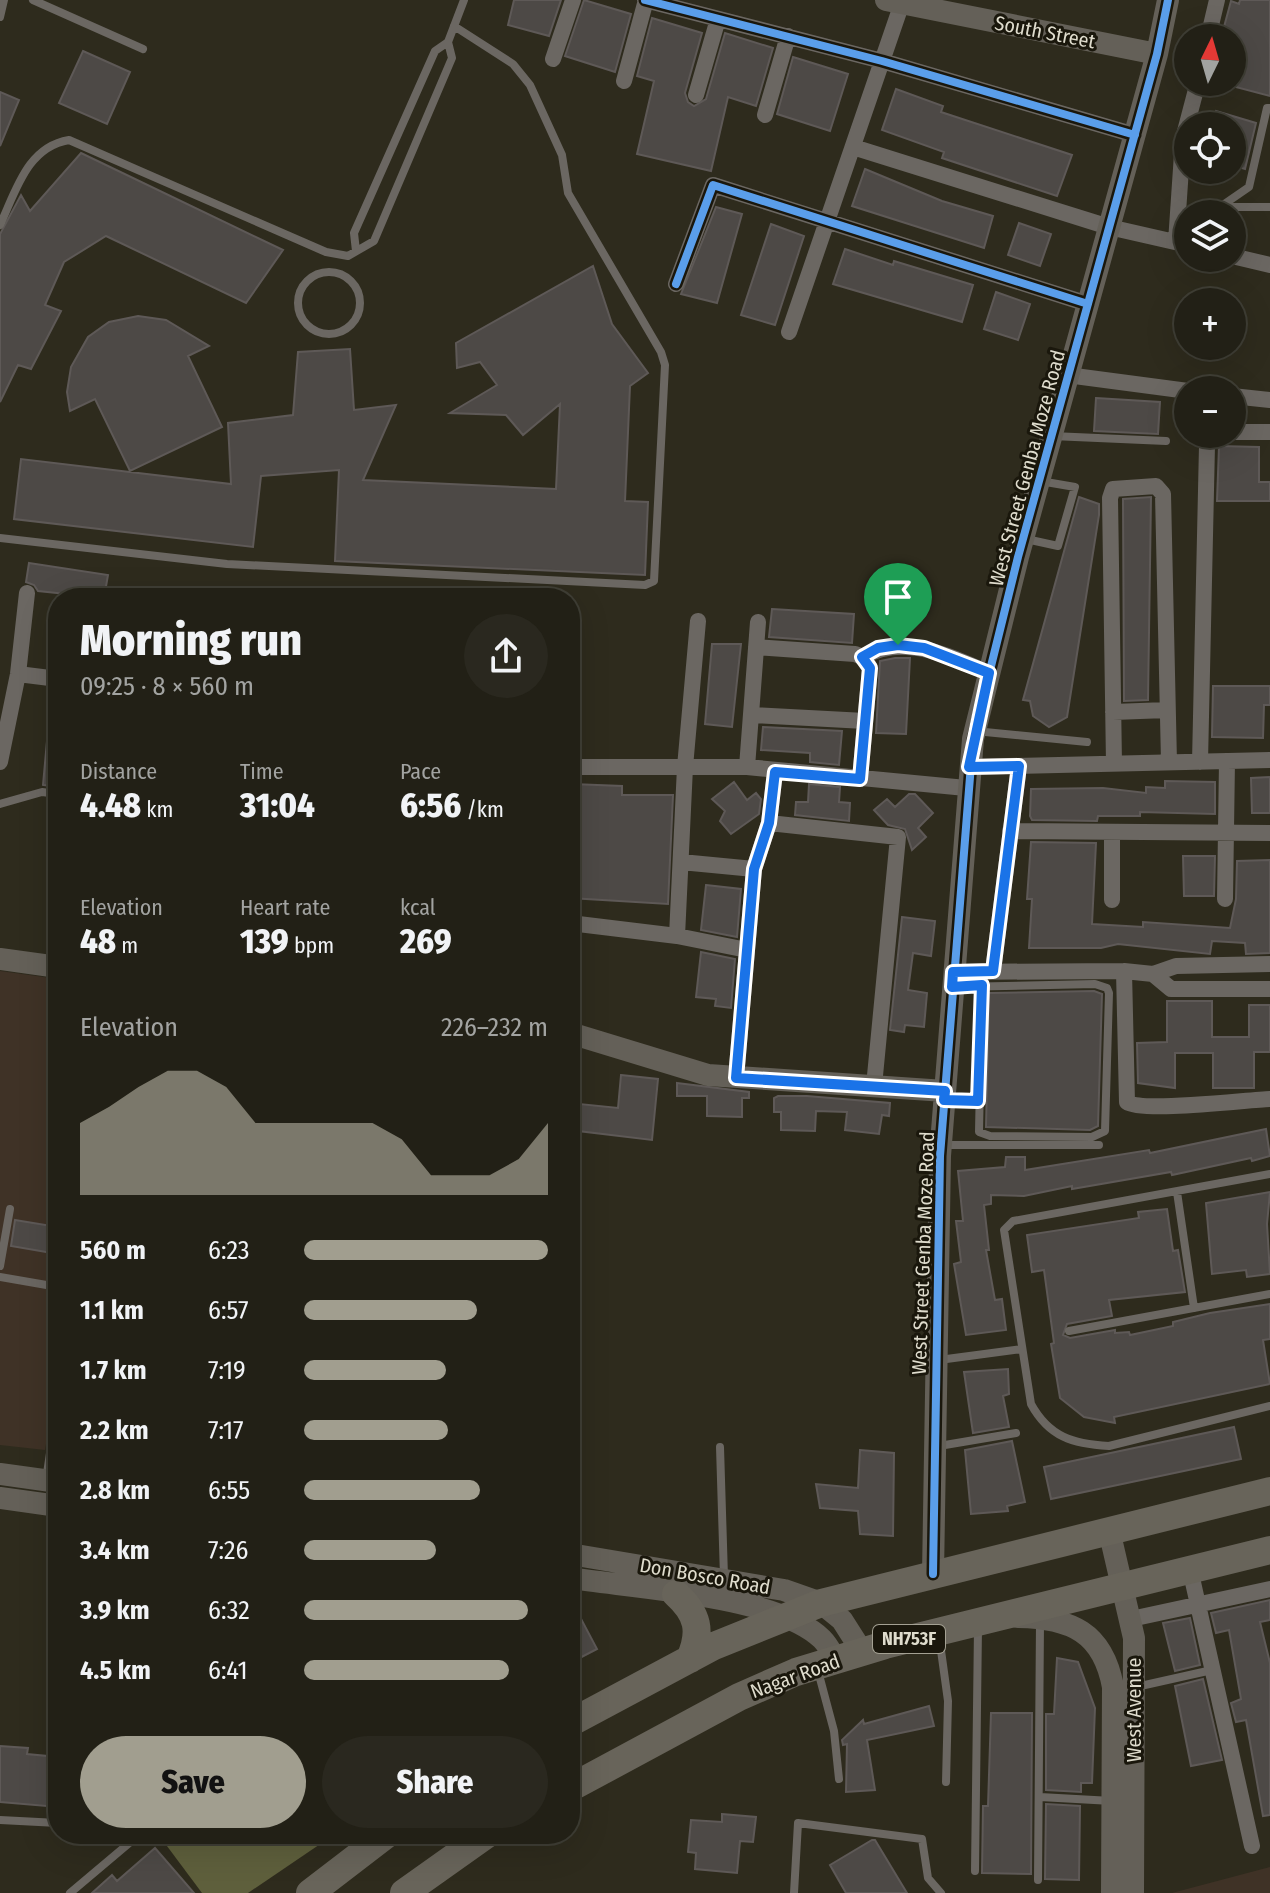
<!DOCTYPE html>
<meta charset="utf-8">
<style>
body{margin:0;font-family:"Fira Sans Condensed",sans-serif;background:#2a281f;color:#f1f3f6;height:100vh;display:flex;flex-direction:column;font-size:30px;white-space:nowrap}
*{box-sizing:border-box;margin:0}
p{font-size:26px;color:#a2a3a1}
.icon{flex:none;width:44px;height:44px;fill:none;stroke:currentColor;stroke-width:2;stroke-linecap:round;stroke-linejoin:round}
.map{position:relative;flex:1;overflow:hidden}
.panel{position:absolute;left:48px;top:588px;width:532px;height:1256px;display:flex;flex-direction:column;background:#222016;border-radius:32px;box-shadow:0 8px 32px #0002,0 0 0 2px #3f3e35}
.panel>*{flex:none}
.needle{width:52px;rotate:5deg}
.controls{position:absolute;left:1174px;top:24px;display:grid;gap:16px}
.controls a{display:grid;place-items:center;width:72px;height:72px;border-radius:50%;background:#222016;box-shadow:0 8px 32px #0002,0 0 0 2px #3f3e35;font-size:40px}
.pin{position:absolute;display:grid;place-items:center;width:68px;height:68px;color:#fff;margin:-82px -34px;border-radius:50% 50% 50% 0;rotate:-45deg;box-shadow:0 0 8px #0007}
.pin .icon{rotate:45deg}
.round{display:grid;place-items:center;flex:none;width:84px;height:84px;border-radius:42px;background:#2a281f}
.headline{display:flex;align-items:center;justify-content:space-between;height:136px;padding:0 32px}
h1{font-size:44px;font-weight:800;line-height:60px}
.metrics{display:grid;grid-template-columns:repeat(3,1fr);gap:12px;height:136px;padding:8px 32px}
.metrics div{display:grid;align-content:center}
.metrics b{font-size:34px;font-weight:800}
.metrics small{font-size:22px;font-weight:400}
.metrics p{font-size:22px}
.chart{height:224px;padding:16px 32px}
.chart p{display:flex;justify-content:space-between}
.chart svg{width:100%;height:144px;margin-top:8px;fill:#a19e8f;opacity:.7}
.action{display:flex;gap:16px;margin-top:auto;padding:16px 32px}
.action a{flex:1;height:92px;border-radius:48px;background:#a19e8f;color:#111;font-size:32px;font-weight:800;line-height:92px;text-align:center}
.action a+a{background:#2a281f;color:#f1f3f6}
ul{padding:0 32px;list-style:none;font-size:26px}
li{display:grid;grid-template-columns:128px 96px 1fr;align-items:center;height:60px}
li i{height:20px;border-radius:10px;background:#a19e8f}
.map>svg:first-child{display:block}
</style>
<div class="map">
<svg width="1270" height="1893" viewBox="0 0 1270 1893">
<rect width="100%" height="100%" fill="#2e2b1d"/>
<path fill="#3f3226" d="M 0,971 L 58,979 L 58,1369 L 45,1450 L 0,1445 Z
M 1270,1867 L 1270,1893 L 1172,1893 Z"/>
<path fill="#5e5f3c" d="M 158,1834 L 335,1834 L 248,1893 L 202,1893 Z"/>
<path fill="#4d4946" stroke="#5e5957" stroke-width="2" d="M 514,0 L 561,0 L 549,36 L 508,25 Z
M 584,0 L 631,14 L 615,72 L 565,56 Z
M 1240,0 L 1270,0 L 1270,96 L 1232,86 L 1232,38 L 1221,38 L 1231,1 L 1239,4 Z
M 652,18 L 702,33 L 685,93 L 688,102 L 694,106 L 706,99 L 725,33 L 773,48 L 756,106 L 728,97 L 711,171 L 637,154 L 654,81 L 637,76 Z
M 83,51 L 130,72 L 107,124 L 59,103 Z
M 793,57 L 848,74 L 830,131 L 777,114 Z
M 896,89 L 943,106 L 941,112 L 1072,155 L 1057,196 L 942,158 L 944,152 L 882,130 Z
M 0,92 L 19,100 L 0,146 Z
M 1216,111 L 1256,123 L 1245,169 L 1232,165 L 1232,126 L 1211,126 Z
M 81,153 L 283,250 L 246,303 L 106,236 L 64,262 L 45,305 L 61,311 L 31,369 L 18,365 L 0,402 L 0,234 L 21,195 L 30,211 Z
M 865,169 L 942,201 L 993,216 L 984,248 L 852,206 Z
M 716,207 L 742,214 L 717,303 L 681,294 Z
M 1019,223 L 1051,234 L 1040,266 L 1008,255 Z
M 771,224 L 804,236 L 775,325 L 741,315 Z
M 845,249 L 893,265 L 894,261 L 973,285 L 962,322 L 833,284 Z
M 593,266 L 612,324 L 648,373 L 630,386 L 625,501 L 648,502 L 645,575 L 335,561 L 339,470 L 261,476 L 253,547 L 14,519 L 21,459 L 231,484 L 228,423 L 293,415 L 298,352 L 350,349 L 354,410 L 396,405 L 363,480 L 556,489 L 560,404 L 523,435 L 506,415 L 450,413 L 497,385 L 480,362 L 457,368 L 456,343 Z
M 996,292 L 1030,304 L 1018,340 L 984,329 Z
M 138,316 L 166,320 L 209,346 L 188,356 L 222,427 L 130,471 L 95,399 L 70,411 L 67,392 L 71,367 L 88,337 L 109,322 Z
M 1096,398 L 1160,402 L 1158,434 L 1094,431 Z
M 1219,446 L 1259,447 L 1259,482 L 1270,482 L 1270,501 L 1217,501 Z
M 1079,497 L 1099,504 L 1099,515 L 1067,717 L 1049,727 L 1033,716 L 1030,701 L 1023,700 Z
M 1151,497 L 1148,700 L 1124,701 L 1123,499 Z
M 29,563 L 108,575 L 104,598 L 38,591 L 34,585 L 26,582 Z
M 772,609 L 854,614 L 852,643 L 769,637 Z
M 712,644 L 741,644 L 732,727 L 705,724 Z
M 895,658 L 910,658 L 906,734 L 876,733 L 880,661 Z
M 1213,686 L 1270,686 L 1270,705 L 1264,705 L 1263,738 L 1212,737 Z
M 763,727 L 842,731 L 839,765 L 810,762 L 810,753 L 761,750 Z
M 48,730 L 58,730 L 58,787 L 43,785 Z
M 1270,777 L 1270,813 L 1252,813 L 1251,778 Z
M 1165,781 L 1215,782 L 1215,814 L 1140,812 L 1140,816 L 1098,816 L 1097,821 L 1032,820 L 1030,816 L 1031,789 L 1103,788 L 1146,793 L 1146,787 L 1165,788 Z
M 734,782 L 747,800 L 756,793 L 761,799 L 759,814 L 731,834 L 720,821 L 725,811 L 712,799 Z
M 572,784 L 622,786 L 622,795 L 673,795 L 668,904 L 570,898 Z
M 809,784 L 840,787 L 839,802 L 850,803 L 849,821 L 795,815 L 796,802 L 808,802 Z
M 909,794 L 915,794 L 933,813 L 918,828 L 926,837 L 912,850 L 905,829 L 888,825 L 874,810 L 887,799 L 895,807 Z
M 1031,842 L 1096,843 L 1092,924 L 1143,927 L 1143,922 L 1230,928 L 1236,899 L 1237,861 L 1270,860 L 1270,953 L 1246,954 L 1245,943 L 1212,941 L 1210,954 L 1118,944 L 1101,948 L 1029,948 L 1032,899 L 1027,899 Z
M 1183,856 L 1215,856 L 1214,896 L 1184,896 Z
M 706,885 L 741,889 L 737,937 L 701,930 Z
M 902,917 L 935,921 L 931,956 L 913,953 L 908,990 L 927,993 L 924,1027 L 905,1025 L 904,1032 L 890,1030 Z
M 701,952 L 735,959 L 731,1008 L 715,1006 L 716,999 L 696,997 Z
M 1094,991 L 1102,994 L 1098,1126 L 1090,1130 L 986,1127 L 989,993 Z
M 1167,1001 L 1212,1001 L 1212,1037 L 1249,1037 L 1249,1005 L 1270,1005 L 1270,1052 L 1254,1052 L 1254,1088 L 1213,1088 L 1213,1053 L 1175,1053 L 1175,1088 L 1138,1083 L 1137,1043 L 1167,1042 Z
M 621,1075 L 658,1079 L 652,1140 L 570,1130 L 570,1103 L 618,1108 Z
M 677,1083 L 749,1092 L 749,1098 L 742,1098 L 742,1117 L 707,1116 L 707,1096 L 677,1096 Z
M 778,1096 L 807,1096 L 890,1103 L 889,1116 L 882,1115 L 879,1134 L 845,1130 L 847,1112 L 816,1111 L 815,1131 L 781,1130 L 781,1112 L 774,1112 L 774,1098 Z
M 1266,1129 L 1270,1156 L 1252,1161 L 1251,1158 L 1172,1175 L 1171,1172 L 1072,1189 L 1072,1186 L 1024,1196 L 991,1195 L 991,1204 L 984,1205 L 989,1250 L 986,1250 L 995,1300 L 1002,1299 L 1006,1330 L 966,1335 L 954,1264 L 961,1262 L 956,1221 L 963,1221 L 958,1171 L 1005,1167 L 1006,1157 L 1025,1157 L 1025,1170 L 1149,1150 L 1150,1153 Z
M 1270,1192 L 1267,1224 L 1270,1274 L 1247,1277 L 1246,1270 L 1212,1274 L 1206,1203 Z
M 1167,1209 L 1173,1251 L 1178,1250 L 1185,1292 L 1109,1300 L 1112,1316 L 1067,1324 L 1063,1335 L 1070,1338 L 1115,1330 L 1115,1333 L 1129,1332 L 1130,1335 L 1173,1326 L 1173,1322 L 1210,1313 L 1270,1304 L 1270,1339 L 1263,1340 L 1270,1384 L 1114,1417 L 1115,1423 L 1084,1417 L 1060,1398 L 1051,1344 L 1054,1343 L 1044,1270 L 1032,1272 L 1027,1235 L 1139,1218 L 1138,1212 Z
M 15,1220 L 58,1227 L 58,1254 L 11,1246 Z
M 1008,1369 L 1009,1394 L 1003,1396 L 1009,1427 L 973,1433 L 964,1372 Z
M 1234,1427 L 1241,1459 L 1051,1499 L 1044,1467 Z
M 1012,1441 L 1025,1502 L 1007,1506 L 1008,1511 L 971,1514 L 965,1450 Z
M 860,1450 L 894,1453 L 893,1536 L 860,1534 L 858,1511 L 820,1508 L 816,1484 L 858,1488 Z
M 570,1598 L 597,1649 L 570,1663 Z
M 1270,1600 L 1270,1620 L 1260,1622 L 1270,1663 L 1270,1815 L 1263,1816 L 1246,1720 L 1236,1722 L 1231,1703 L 1241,1699 L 1229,1630 L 1216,1633 L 1211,1613 Z
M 1190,1618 L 1200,1665 L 1175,1671 L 1163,1623 Z
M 1057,1658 L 1078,1662 L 1095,1708 L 1092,1783 L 1081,1783 L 1081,1792 L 1046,1790 L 1046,1714 L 1054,1714 Z
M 1203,1679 L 1222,1760 L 1191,1766 L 1175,1686 Z
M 929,1706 L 934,1726 L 867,1740 L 875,1790 L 846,1792 L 847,1744 L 843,1745 L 842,1740 L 863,1720 L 864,1724 Z
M 991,1713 L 1032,1713 L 1031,1874 L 982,1873 L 983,1806 L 988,1806 Z
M 0,1746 L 28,1748 L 27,1754 L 58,1757 L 58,1807 L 0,1802 Z
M 1046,1804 L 1080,1806 L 1079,1880 L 1045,1879 Z
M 722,1814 L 756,1817 L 753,1842 L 740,1841 L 737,1873 L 695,1869 L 696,1853 L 688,1852 L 691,1820 L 722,1822 Z
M 872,1840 L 875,1840 L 907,1893 L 846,1893 L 830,1865 Z
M 155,1848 L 194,1893 L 92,1893 L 112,1875 L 117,1881 Z"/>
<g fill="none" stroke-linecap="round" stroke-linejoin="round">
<path stroke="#6b6762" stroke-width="8" d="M 33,0 L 143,49
M 0,17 L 4,0
M 1220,207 L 1249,187 L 1267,108 L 1270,108
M 1202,214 L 1220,207 L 1270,207
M 0,225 C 16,191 27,147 69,140 L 326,252 L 348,256 L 374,241 L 452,58 L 448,42
M 356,251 L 354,233 L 435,51 L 448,42 L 464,0
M298 303a31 31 0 1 1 62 0a31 31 0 1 1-62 0Z
M 1052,436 L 1166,441
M 0,538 L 227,564 L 645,585 L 654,581 L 665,365 L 661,352 L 568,193 L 562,155 L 530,85 L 513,64 L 454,26
M 1026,539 L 1058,546 L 1075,487 L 1040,481
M 975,731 L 1087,742
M 0,804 L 42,792 L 58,794
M 955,987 L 1095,984 L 1107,988 L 1109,993 L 1105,1131 L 1092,1137 L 990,1136 L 979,1132 L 982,985
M 945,1100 L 978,1101
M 942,1145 L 1099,1145
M 1270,1174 L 1013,1221 L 1004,1230 L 1031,1404 C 1049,1437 1073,1444 1109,1446 L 1270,1406
M 1177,1192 L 1194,1308
M 0,1266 L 10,1209
M 0,1277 L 58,1287
M 1069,1331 L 1270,1294
M 939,1360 L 1022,1349
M 939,1446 L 1016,1433
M 720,1447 L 724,1577
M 46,1480 L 58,1399
M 939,1636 L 948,1701 L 946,1782
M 818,1671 L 834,1731 L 839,1779
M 1136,1687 L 1212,1670
M 1040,1797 L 1112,1801
M 0,1820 L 58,1823
M 975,1871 L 978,1627
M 1038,1880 L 1040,1622
M 70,1893 L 140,1834
M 794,1893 L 798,1823 L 922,1839 L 928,1878 L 941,1893"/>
<path stroke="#6b6762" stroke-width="16" d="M 645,0 L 882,61 L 1135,135
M 1208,38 L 1217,0
M 553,59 L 573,0
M 624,81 L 646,0
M 696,95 L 718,19
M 765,115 L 788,36
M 853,147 L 1109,227 L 1188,245
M 1176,242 L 1183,139 L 1198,82
M 1232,256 L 1270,265
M 676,284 L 713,185 L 1088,304
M 789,332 L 902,3
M 1067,375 L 1188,391
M 1232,396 L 1270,400
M 1232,432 L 1270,432
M 756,647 L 855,654 L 865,658 L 870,668 L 860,779
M 862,657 C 905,633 948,656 989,673
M 18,674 L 58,679
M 570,695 L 574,635
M 1113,712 L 1167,710
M 753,715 L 865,721
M 0,762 L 18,674 L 27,593
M 1200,762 L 1207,445 L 1213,434
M 1114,764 L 1110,498 L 1113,489 L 1156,486 L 1163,494 L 1169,762
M 570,767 L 747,767 L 966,788
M 747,767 L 758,622
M 969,767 L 1270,760
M 769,823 L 898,837 L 874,1086
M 1010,831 L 1270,833
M 681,862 L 754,869
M 1225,899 L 1227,761
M 1112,900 L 1112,833
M 570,923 L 677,936 L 747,950
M 677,936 L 685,767 L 698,621
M 993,971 L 1019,766
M 1124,971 L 1127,1102 C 1142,1113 1245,1100 1270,1099
M 953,972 L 1124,971 L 1153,974 L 1176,966 L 1270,964
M 1153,974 L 1171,989 L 1270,989
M 736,1078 L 754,869 L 769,823 L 775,772
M 1190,1569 L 1252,1846
M 1131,1619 L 1270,1589"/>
<path stroke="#646058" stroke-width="22" d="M 886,0 L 1157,54
M 0,959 L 58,967
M 570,1033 L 708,1075 L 945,1091
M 0,1474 L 58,1482
M 0,1498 L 58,1506
M 1109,1530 L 1134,1638 L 1133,1893
M 570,1554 L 784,1590 L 821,1603 L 842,1620 L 863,1653
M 933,1574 L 940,1156 L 973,739 L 1018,557 L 1157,54 L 1168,0
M 570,1578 C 634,1588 777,1595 822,1639 C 828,1645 832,1653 836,1660
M 1018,1617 C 1071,1618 1103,1632 1113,1687 L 1112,1893"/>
<path stroke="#68645a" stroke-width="28" d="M 676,1594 C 698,1614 702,1631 690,1659
M 570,1723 L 714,1646 L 821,1603 L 1270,1491
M 570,1788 L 739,1697 L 796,1672 L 885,1645 L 1270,1550
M 310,1893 L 387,1834
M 404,1893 L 487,1834"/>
<defs>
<path id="cycleway" d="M 645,0 L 882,61 L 1135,135
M 676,284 L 713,185 L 1088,304
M 933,1574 L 940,1156 L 973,739 L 1018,557 L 1157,54 L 1168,0"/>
</defs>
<use href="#cycleway" stroke="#1a170c" stroke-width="13"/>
<use href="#cycleway" stroke="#5a9eea" stroke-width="8"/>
</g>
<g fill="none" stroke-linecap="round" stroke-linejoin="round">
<defs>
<path id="route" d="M 898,645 L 924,648 L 989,673 L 969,767 L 1019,766 L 993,971 L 953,972 L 952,987 L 982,985 L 978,1101 L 944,1100 L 945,1091 L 736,1078 L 754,869 L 769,823 L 775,772 L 860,779 L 870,668 L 862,657 L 878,648 Z"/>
</defs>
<use href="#route" stroke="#fff" stroke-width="16"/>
<use href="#route" stroke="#1a73e8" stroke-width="10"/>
</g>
<g text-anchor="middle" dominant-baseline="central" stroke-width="6" stroke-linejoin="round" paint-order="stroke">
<rect fill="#1a170c" stroke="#a4a193" stroke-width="2" x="873" y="1625" width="72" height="28" rx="6"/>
<g font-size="18" font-weight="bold" fill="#dfdccd">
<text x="909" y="1639">NH753F</text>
</g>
<g font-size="20" fill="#dfdccd" stroke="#1a170c">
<text transform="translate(1045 32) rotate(11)">South Street</text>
<text transform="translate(1027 468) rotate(-75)">West Street Genba Moze Road</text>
<text transform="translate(923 1253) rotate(-88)">West Street Genba Moze Road</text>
<text transform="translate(705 1576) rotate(10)">Don Bosco Road</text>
<text transform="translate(795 1676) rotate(-20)">Nagar Road</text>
<text transform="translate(1134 1710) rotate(-90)">West Avenue</text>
</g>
</g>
</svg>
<div class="controls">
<a><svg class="needle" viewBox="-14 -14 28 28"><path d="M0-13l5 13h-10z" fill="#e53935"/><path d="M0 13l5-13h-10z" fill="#a2a3a1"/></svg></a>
<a><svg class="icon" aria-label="locate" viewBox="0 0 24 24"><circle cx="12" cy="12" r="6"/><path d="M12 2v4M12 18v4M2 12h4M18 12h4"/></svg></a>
<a><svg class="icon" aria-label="layers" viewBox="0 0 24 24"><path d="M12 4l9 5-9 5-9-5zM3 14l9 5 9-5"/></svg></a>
<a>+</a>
<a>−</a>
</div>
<div class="pin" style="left:898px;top:645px;background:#1e9e55"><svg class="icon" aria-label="arrive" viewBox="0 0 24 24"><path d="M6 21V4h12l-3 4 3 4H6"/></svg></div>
<section class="panel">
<div class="headline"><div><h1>Morning run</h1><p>09:25 · 8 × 560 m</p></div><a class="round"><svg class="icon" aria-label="share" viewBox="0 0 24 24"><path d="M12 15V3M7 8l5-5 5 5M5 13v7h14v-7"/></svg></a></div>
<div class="metrics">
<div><p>Distance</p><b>4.48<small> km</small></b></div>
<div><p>Time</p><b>31:04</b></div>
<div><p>Pace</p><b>6:56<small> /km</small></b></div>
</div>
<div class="metrics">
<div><p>Elevation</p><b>48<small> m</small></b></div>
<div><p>Heart rate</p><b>139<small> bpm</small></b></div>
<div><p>kcal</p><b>269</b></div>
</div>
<div class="chart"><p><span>Elevation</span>226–232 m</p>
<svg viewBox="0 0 160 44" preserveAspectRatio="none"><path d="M0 44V22L10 17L20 11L30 6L40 6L50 11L60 22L70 22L80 22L90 22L100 22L110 27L120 38L130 38L140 38L150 33L160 22V44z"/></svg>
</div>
<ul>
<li><b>560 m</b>6:23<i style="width:100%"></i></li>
<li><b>1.1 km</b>6:57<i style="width:71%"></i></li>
<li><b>1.7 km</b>7:19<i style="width:58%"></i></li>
<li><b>2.2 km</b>7:17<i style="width:59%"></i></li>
<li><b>2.8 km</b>6:55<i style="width:72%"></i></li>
<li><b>3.4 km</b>7:26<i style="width:54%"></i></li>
<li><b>3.9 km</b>6:32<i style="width:92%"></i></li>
<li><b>4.5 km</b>6:41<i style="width:84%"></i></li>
</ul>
<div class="action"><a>Save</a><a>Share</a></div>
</section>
</div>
